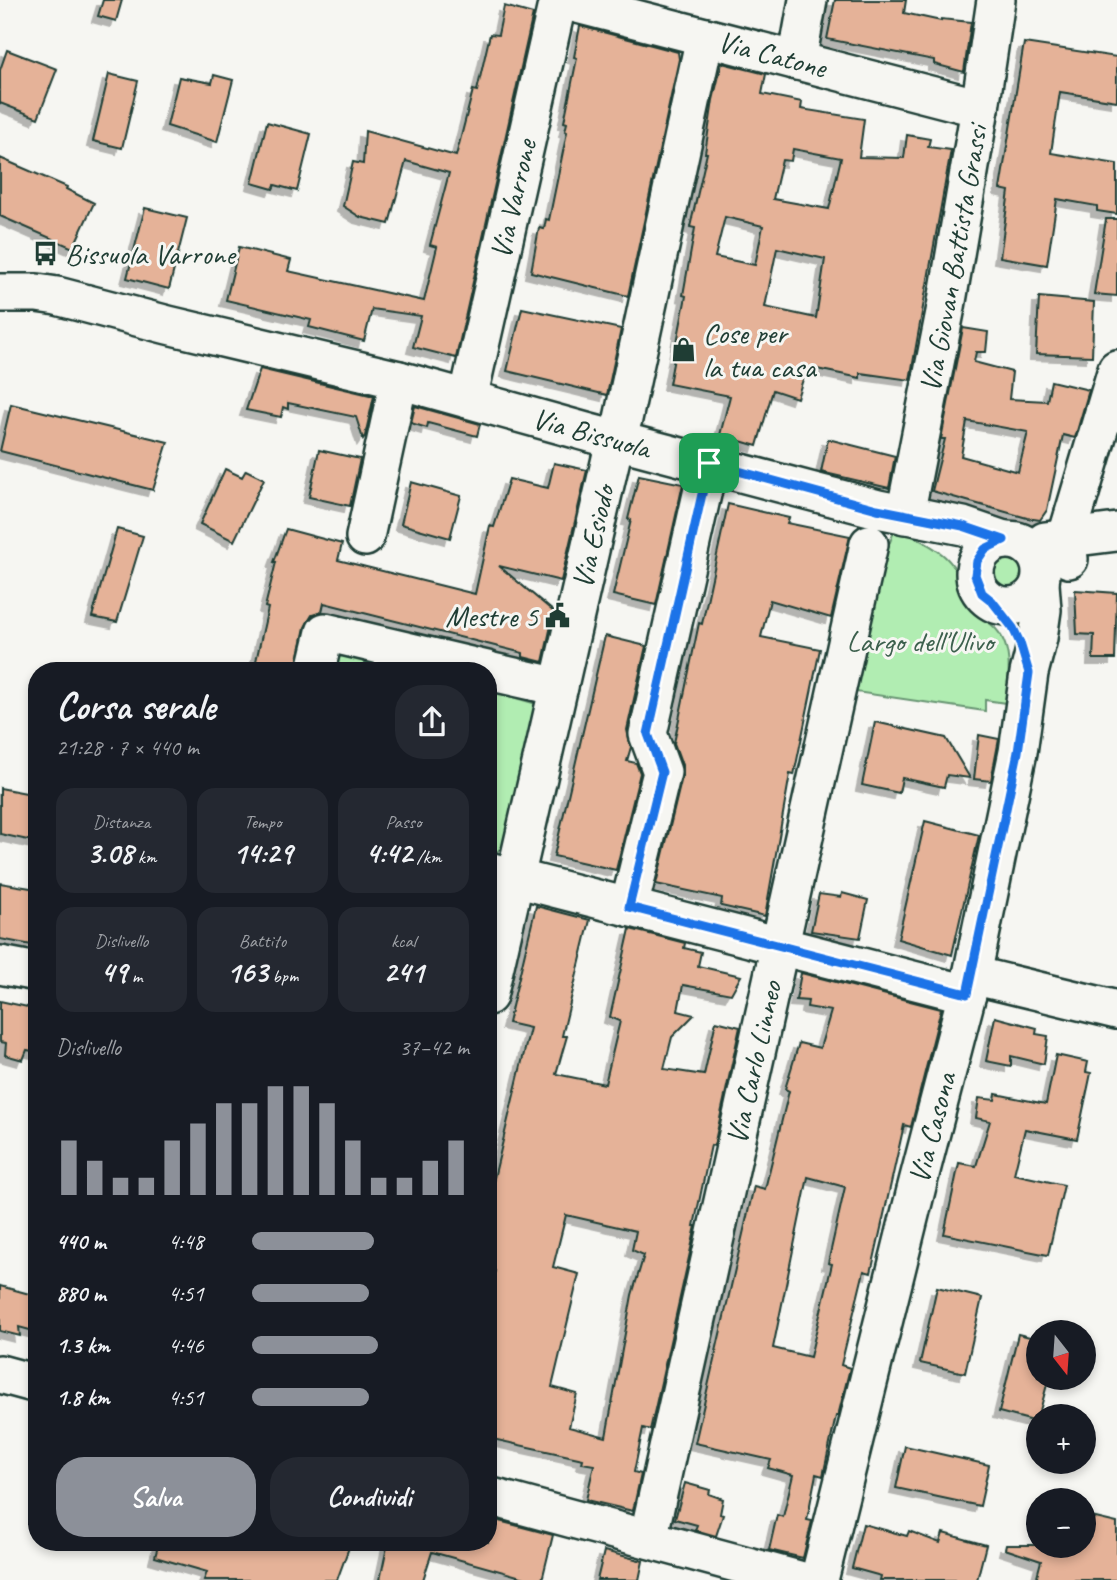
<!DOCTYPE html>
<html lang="it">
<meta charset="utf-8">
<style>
body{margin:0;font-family:Caveat,sans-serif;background:#242831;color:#f1f3f6;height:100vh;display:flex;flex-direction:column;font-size:26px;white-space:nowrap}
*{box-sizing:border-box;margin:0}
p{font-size:23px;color:#9ea1a6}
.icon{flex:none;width:38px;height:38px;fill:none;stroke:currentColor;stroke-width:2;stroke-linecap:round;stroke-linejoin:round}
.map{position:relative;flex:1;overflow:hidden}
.side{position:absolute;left:28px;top:662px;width:469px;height:889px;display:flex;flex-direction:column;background:#171b24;border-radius:28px;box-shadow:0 4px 10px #0003}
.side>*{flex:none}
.needle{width:46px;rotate:163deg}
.buttons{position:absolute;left:1026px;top:1320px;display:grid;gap:14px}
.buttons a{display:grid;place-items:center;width:70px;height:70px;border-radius:50%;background:#171b24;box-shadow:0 4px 10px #0003;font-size:35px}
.pin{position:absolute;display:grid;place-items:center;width:60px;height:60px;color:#fff;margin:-30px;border-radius:14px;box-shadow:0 4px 10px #0006}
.round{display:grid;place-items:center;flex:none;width:74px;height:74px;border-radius:28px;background:#242831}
.summary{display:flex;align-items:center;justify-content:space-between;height:119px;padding:0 28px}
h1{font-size:38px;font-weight:700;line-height:52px}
.metrics{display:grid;grid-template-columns:repeat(3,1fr);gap:10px;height:119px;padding:7px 28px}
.metrics div{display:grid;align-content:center;border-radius:18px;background:#242831;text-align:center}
.metrics b{font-size:30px;font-weight:700}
.metrics small{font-size:19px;font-weight:400}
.metrics p{font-size:19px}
.chart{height:196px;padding:14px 28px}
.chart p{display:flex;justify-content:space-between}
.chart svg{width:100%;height:126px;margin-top:7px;stroke:#8c9099;stroke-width:6}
.primary-button{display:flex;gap:14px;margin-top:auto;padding:14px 28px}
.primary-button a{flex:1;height:80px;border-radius:28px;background:#8c9099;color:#fff;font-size:28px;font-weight:700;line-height:80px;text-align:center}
.primary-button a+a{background:#242831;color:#f1f3f6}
ul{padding:0 28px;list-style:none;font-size:23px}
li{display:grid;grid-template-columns:112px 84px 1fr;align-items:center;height:52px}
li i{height:18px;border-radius:9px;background:#8c9099}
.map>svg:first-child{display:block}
</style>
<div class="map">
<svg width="1117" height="1580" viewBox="0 0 1117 1580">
<defs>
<filter id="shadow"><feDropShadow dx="-6" dy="6" stdDeviation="0" flood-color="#0004"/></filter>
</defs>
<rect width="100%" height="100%" fill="#f6f6f2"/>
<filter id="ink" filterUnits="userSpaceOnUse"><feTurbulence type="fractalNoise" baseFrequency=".0143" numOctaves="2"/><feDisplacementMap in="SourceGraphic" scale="14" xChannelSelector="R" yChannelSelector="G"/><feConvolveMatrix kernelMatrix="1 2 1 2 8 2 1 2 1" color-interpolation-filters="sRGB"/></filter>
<g filter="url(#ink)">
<path fill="#b1edb2" stroke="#689573" stroke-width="2" d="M 895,529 C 914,536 949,552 956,572 C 959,582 958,593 965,602 C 973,615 983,617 993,626 C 1014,645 1009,677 1006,703 L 985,700 L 985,711 L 849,691 L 882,540 L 890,542 Z
M989 574a18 18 0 1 1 36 0a18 18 0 1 1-36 0Z
M 334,647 L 417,670 L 328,670 Z
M 488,690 L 540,705 L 516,831 L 498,851 L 488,855 Z"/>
<path fill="#e5b298" stroke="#1f3d34" stroke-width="2" fill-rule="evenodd" filter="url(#shadow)" d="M 103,0 L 122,0 L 116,21 L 98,16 Z
M 835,0 L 906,0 L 904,13 L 941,21 L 941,19 L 971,22 L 964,72 L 934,64 L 934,60 L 827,39 Z
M 504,6 L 533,14 L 456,358 L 413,347 L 421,316 L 372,309 L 364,341 L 309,327 L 311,320 L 226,300 L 239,247 L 291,260 L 288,271 L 424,301 L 437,247 L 430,245 L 449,173 L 406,161 L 389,224 L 360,217 L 343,206 L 353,162 L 363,164 L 365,131 L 456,156 L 473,90 L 477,91 L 490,34 L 498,35 Z
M 580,26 L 678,52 L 679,59 L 628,296 L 531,272 L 539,228 L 544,229 L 546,219 L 549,220 L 567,132 L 565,131 L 567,123 L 564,122 L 577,58 L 574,57 Z
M 1024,43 L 1117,57 L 1117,101 L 1060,92 L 1051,153 L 1117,164 L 1117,214 L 1097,211 L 1097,206 L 1057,199 L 1047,265 L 1000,257 L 1009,191 L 1000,189 Z
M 7,50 L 57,69 L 38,118 L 0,103 L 0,70 Z
M 722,63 L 766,74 L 762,94 L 802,102 L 801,109 L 864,119 L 859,157 L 904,158 L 907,135 L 930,139 L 928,147 L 951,150 L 910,380 L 860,373 L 860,378 L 807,367 L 797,398 L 773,390 L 757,446 L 720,435 L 730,396 L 669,384 L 686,296 L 683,295 L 695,228 L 690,227 L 707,153 L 705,153 L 713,100 ZM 793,149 L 841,158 L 829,209 L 773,199 L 782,160 L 791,161 ZM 725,217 L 763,226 L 755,265 L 715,257 ZM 777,248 L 825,259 L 816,318 L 765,307 Z
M 109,74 L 138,81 L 122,148 L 93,141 Z
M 214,75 L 233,80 L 217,142 L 167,126 L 179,77 L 212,83 Z
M 267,122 L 311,134 L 297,191 L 275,185 L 273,189 L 252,183 Z
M 0,158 L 67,187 L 66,189 L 94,203 L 73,248 L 0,216 Z
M 145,208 L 187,218 L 169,289 L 127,278 Z
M 1106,219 L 1117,219 L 1117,296 L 1094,294 Z
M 1039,297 L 1094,302 L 1092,356 L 1036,354 Z
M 522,308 L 621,329 L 607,395 L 507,371 Z
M 963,328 L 988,332 L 986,352 L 976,352 L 974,362 L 1012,372 L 1009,399 L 1047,401 L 1051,381 L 1089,390 L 1075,438 L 1063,435 L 1047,510 L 1040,520 L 1027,518 L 932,491 L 945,439 L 941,439 ZM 967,421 L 1028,432 L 1018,472 L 961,456 Z
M 260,369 L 374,396 L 365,436 L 363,439 L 356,417 L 288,403 L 288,409 L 283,407 L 281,417 L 246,410 Z
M 11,404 L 168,442 L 153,490 L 0,451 Z
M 415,406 L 480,424 L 477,436 L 428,423 L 427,428 L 411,423 Z
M 828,439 L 895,456 L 889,488 L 821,472 Z
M 319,450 L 360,459 L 350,506 L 309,497 Z
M 554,463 L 587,470 L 561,581 L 499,566 L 554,612 L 543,662 L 523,657 L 523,653 L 324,603 L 322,612 L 312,615 L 305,627 L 296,670 L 254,670 L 268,608 L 265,607 L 276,562 L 274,562 L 286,529 L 342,544 L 338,560 L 475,594 L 490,526 L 494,527 L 509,479 L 548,488 Z
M 225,469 L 242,477 L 246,470 L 264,479 L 234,541 L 200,524 Z
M 639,475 L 683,484 L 656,605 L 613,595 L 631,520 L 628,519 Z
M 411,482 L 461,496 L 450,538 L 401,524 Z
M 728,504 L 789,518 L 787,523 L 850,536 L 831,618 L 770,600 L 761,637 L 820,649 L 794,775 L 790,774 L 765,916 L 721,906 L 722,898 L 656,884 L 682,777 L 682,765 L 674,743 L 699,623 L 702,624 Z
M 117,529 L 143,536 L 117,622 L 92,617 Z
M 1075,590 L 1117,593 L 1115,659 L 1093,659 L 1094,635 L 1077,634 Z
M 605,636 L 646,646 L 627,730 L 631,747 L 627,761 L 636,763 L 640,773 L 616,870 L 554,856 Z
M 875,722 L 946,738 L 970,778 L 947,775 L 944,787 L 902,778 L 899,793 L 862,785 Z
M 979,735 L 999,739 L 991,781 L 974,779 Z
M 0,788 L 37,795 L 37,842 L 0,834 Z
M 925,821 L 979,835 L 952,955 L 898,939 Z
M 0,883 L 37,889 L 37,946 L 0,939 Z
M 842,893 L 868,900 L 860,938 L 811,931 L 819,894 L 841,897 Z
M 536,906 L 590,920 L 562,1036 L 567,1036 L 556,1074 L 605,1084 L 620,1021 L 610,1017 L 630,929 L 685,943 L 684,948 L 701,952 L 698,966 L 741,976 L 731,994 L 683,985 L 678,1011 L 694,1015 L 672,1037 L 664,1069 L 704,1075 L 716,1021 L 740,1027 L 714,1146 L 711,1145 L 694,1226 L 696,1226 L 655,1409 L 650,1430 L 643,1428 L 634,1472 L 641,1474 L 633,1511 L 586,1500 L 594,1465 L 582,1463 L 583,1459 L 488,1438 L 488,1302 L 495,1271 L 488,1270 L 488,1203 L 530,1028 L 508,1023 ZM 566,1215 L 636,1231 L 632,1250 L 644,1255 L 632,1295 L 606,1437 L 569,1427 L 577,1394 L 552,1387 L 579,1274 L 553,1267 Z
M 801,973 L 941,1009 L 911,1127 L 904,1125 L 871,1273 L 864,1271 L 841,1365 L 850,1368 L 838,1416 L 836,1416 L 823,1476 L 816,1474 L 807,1520 L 812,1521 L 803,1558 L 769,1550 L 777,1515 L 783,1517 L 793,1475 L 768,1468 L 771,1460 L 695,1443 L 754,1186 L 765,1189 L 789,1091 L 785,1089 L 799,1043 L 820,1048 L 831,1011 L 807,1007 L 808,1001 L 796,1000 ZM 808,1177 L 845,1187 L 828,1263 L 832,1264 L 810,1357 L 773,1348 Z
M 0,1001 L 37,1009 L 37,1052 L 27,1050 L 23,1060 L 5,1055 L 6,1043 L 0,1042 Z
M 995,1017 L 1037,1028 L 1036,1034 L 1048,1036 L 1044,1064 L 1011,1056 L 1011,1066 L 986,1061 Z
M 1056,1055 L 1088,1062 L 1086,1072 L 1091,1073 L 1077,1139 L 1025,1129 L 1014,1174 L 1064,1185 L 1048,1255 L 944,1234 L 959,1163 L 976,1166 L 990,1121 L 976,1118 L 979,1098 L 995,1100 L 996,1094 L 1046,1104 Z
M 0,1286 L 37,1296 L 37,1332 L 19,1327 L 20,1336 L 0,1331 Z
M 937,1287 L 982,1298 L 965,1373 L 920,1363 Z
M 1018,1334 L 1038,1339 L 1038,1377 L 1049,1377 L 1037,1422 L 999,1412 Z
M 905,1446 L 989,1465 L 980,1506 L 896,1488 Z
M 685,1483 L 710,1490 L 709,1494 L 723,1499 L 720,1514 L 723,1515 L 716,1536 L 695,1530 L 697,1525 L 675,1519 Z
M 1083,1515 L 1117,1523 L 1117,1580 L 1036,1580 L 1041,1561 L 1005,1549 L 1006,1545 L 1083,1545 Z
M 491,1519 L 553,1535 L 542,1580 L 532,1580 L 432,1552 L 423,1580 L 380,1580 L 388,1542 L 488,1542 L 488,1528 Z
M 863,1524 L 907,1536 L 909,1531 L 940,1543 L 943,1533 L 986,1545 L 977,1580 L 880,1580 L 881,1576 L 852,1568 Z
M 159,1542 L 351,1542 L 337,1580 L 204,1580 L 207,1572 L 155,1557 Z
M 604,1551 L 643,1561 L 639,1580 L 597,1580 Z"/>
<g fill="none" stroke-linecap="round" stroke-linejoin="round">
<defs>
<g id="minor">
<path id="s1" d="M 562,0 L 980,108"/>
<path d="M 797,61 L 808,0"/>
<path id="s2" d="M 0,293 L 37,293 L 57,296 L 168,325 L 399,380 L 590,433 L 878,509 L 963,526 L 1004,540"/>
<path id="s3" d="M 468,399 L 558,0"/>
<path id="s4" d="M 905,515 L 946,307 L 980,108 L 996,0"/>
<path d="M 365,537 L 399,380"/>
<circle cx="1008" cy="573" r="33"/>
<path d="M 1045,541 L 1117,532"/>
<path d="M 1069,559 L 1066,540 L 1117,369"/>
<path d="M 316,670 L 325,632 L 487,670"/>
<path d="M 488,671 L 559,687"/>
<path d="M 488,871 L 967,994"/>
<path d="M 629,907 L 662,772 L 648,734 L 709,463"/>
<path d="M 0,965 L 37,972"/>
<path d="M 972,975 L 1117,1010"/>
<path id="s5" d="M 488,996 L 612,454 L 623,419 L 705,37"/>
<path d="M 0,1374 L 37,1384"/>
<path d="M 488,1496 L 799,1580"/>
<path id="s6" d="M 648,1539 L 869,544"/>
<path id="s7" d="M 819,1580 L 917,1186 L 972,975 L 1018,752 L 1029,673 L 1038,638 L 1042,610 L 1040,584"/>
</g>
</defs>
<use href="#minor" stroke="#1f3d34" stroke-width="42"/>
<use href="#minor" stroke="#f6f6f2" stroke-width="37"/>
</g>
</g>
<g fill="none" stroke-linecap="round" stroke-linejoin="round" filter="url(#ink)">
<defs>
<path id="route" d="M 709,463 L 877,509 L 963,526 L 1004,540 L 985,549 L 977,561 L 975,575 L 982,593 L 992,601 L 1013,628 L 1020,643 L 1029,673 L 1018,752 L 967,994 L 629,907 L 662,772 L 648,734 Z"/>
</defs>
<use href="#route" stroke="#fff" stroke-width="14"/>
<use href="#route" stroke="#1a73e8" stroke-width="9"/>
</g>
<defs>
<symbol id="bus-bare" viewBox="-9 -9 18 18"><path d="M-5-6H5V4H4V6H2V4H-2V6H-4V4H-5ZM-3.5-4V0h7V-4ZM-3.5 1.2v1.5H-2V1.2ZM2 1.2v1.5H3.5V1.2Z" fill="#1f3d34" stroke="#f6f6f2" stroke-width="2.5" paint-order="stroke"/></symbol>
<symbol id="shop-bare" viewBox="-9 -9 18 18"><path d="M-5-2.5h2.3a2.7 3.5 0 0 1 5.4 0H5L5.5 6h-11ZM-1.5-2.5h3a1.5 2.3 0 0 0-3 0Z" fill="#1f3d34" stroke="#f6f6f2" stroke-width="2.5" paint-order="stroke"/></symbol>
<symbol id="civic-bare" viewBox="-9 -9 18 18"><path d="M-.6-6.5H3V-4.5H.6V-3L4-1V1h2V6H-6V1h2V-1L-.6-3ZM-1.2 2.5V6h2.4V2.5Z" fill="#1f3d34" stroke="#f6f6f2" stroke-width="2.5" paint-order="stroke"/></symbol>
</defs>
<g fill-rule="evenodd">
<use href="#bus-bare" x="28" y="236" width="35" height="35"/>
<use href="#shop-bare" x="666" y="332" width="35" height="35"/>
<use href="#civic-bare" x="540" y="598" width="35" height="35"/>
</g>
<g text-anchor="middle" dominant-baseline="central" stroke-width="6" stroke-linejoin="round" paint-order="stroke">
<g font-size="30" fill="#1f3d34" stroke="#f6f6f2">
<text stroke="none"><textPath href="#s1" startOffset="217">Via Catone</textPath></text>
<text stroke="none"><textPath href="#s3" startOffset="205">Via Varrone</textPath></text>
<text stroke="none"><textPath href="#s4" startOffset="261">Via Giovan Battista Grassi</textPath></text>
<text stroke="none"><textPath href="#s2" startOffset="609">Via Bissuola</textPath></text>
<text stroke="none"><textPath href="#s5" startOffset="471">Via Esiodo</textPath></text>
<text stroke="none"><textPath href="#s6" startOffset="488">Via Carlo Linneo</textPath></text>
<text stroke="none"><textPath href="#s7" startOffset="466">Via Casona</textPath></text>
</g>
<g font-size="30" fill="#1f3d34" stroke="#f6f6f2" text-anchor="start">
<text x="65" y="254">Bissuola Varrone</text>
<text x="703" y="333">Cose per<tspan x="703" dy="34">la tua casa</tspan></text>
<text x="538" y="616" text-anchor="end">Mestre 5</text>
</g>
<g font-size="30" fill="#3c604d" stroke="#f6f6f2">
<text x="920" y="641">Largo dell'Ulivo</text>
</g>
</g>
</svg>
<div class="buttons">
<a><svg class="needle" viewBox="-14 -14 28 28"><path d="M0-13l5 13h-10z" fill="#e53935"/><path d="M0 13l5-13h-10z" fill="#9ea1a6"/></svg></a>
<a>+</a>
<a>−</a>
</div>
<div class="pin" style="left:709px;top:463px;background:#1e9e55"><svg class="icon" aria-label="arrive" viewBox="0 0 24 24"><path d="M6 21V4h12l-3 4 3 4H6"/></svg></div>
<section class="side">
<div class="summary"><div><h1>Corsa serale</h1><p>21:28 · 7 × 440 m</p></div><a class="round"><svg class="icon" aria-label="share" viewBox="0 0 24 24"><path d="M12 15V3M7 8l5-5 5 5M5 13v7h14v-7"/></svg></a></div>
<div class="metrics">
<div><p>Distanza</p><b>3.08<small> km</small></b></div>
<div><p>Tempo</p><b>14:29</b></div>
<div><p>Passo</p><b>4:42<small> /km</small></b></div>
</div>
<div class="metrics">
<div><p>Dislivello</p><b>49<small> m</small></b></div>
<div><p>Battito</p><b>163<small> bpm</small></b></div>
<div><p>kcal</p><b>241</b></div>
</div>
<div class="chart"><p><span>Dislivello</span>37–42 m</p>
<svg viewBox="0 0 160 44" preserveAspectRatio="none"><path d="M5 44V25M15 44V32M25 44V38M35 44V38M45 44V25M55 44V19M65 44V12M75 44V12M85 44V6M95 44V6M105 44V12M115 44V25M125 44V38M135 44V38M145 44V32M155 44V25"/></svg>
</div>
<ul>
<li><b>440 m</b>4:48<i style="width:56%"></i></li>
<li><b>880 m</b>4:51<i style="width:54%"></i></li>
<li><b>1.3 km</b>4:46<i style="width:58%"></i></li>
<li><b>1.8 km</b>4:51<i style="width:54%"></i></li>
</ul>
<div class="primary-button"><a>Salva</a><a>Condividi</a></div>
</section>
</div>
